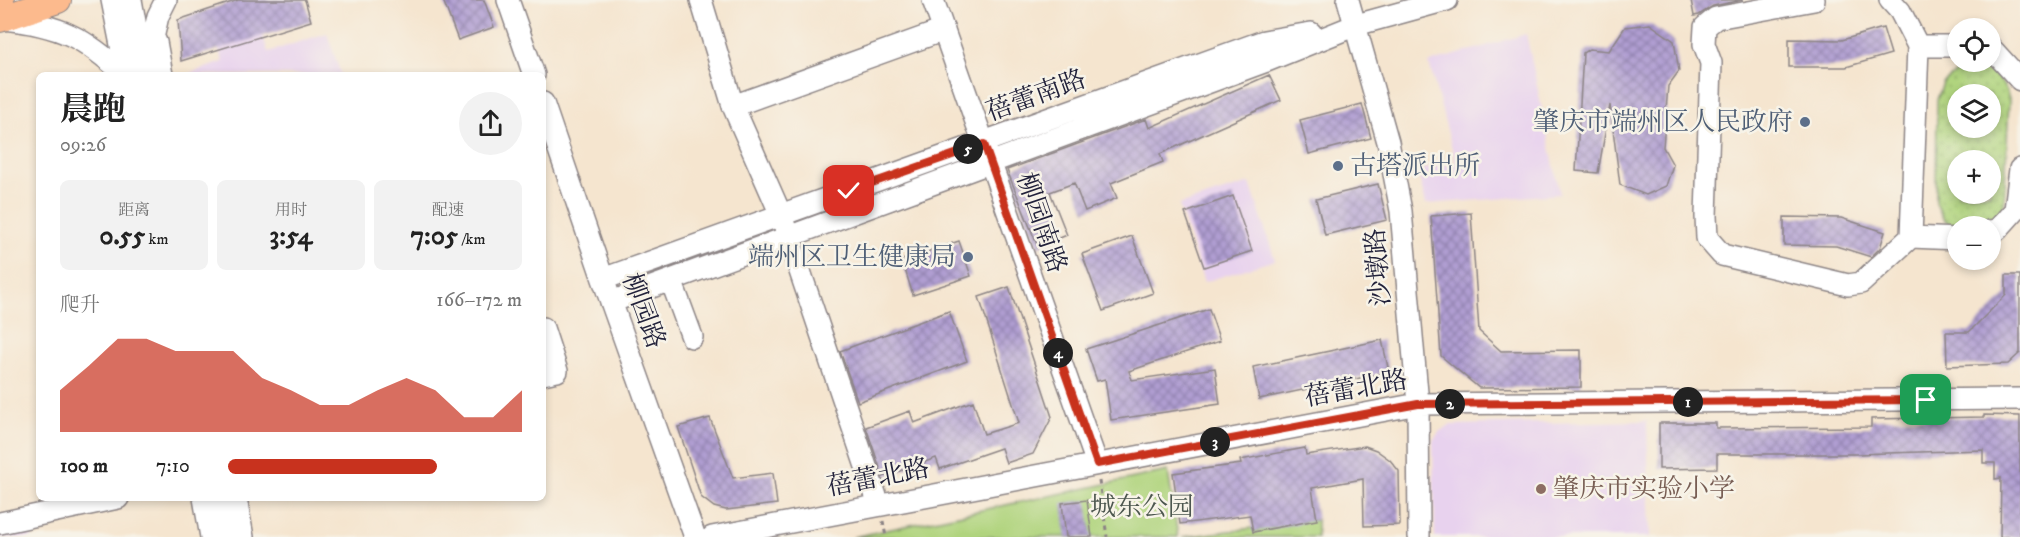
<!DOCTYPE html>
<html lang="zh">
<meta charset="utf-8">
<style>
body{margin:0;font-family:"IM FELL DW Pica","Noto Serif SC",serif;background:#f2f2f2;color:#222;height:100vh;display:flex;flex-direction:column;font-size:22px;white-space:nowrap}
*{box-sizing:border-box;margin:0}
p{font-size:20px;color:#767676}
.icon{flex:none;width:33px;height:33px;fill:none;stroke:currentColor;stroke-width:2;stroke-linecap:round;stroke-linejoin:round}
.map{position:relative;flex:1;overflow:hidden}
.panel{position:absolute;left:36px;top:72px;width:510px;height:429px;display:flex;flex-direction:column;background:#fff;border-radius:9px;box-shadow:0 3px 9px #0003}
.panel>*{flex:none}
.buttons{position:absolute;left:1947px;top:18px;display:grid;gap:12px}
.buttons a{display:grid;place-items:center;width:54px;height:54px;border-radius:50%;background:#fff;box-shadow:0 3px 9px #0003;font-size:30px}
.pin{position:absolute;display:grid;place-items:center;width:51px;height:51px;color:#fff;margin:-26px;border-radius:12px;box-shadow:0 3px 9px #0006}
.km{position:absolute;width:30px;height:30px;margin:-15px;border-radius:50%;background:#222;color:#fff;font-size:16px;line-height:30px;text-align:center}
.round{display:grid;place-items:center;flex:none;width:63px;height:63px;border-radius:32px;background:#f2f2f2}
.summary{display:flex;align-items:center;justify-content:space-between;height:102px;padding:0 24px}
h1{font-size:33px;font-weight:700;line-height:45px}
.figures{display:grid;grid-template-columns:repeat(3,1fr);gap:9px;height:102px;padding:6px 24px}
.figures div{display:grid;align-content:center;border-radius:9px;background:#f2f2f2;text-align:center}
.figures b{font-size:26px;font-weight:700}
.figures small{font-size:16px;font-weight:400}
.figures p{font-size:16px}
.chart{height:168px;padding:12px 24px}
.chart p{display:flex;justify-content:space-between}
.chart svg{width:100%;height:108px;margin-top:6px;fill:#c8321e;opacity:.7}
ul{padding:0 24px;list-style:none;font-size:20px}
li{display:grid;grid-template-columns:96px 72px 1fr;align-items:center;height:45px}
li i{height:15px;border-radius:8px;background:#c8321e}
.map>svg:first-child{display:block}
</style>
<div class="map">
<svg width="2020" height="537" viewBox="0 0 2020 537">
<defs>
<pattern id="grass-dots" width="8" height="8" patternUnits="userSpaceOnUse" patternTransform="scale(1.5)"><rect width="8" height="8" fill="#b0d47e"/><path d="M2 2h.1M6 6h.1" fill="none" stroke="#97b66e" stroke-width="1.8" stroke-linecap="round"/></pattern>
<pattern id="building-cross-hatch" width="8" height="8" patternUnits="userSpaceOnUse" patternTransform="scale(1.5)"><rect width="8" height="8" fill="#b09ed2"/><path d="M0 0l8 8M0 8l8-8" fill="none" stroke="#8f80ac"/></pattern>
</defs>
<rect width="100%" height="100%" fill="#f7f3e8"/>
<filter id="ink" filterUnits="userSpaceOnUse"><feTurbulence type="fractalNoise" baseFrequency=".0167" numOctaves="2"/><feDisplacementMap in="SourceGraphic" scale="12" xChannelSelector="R" yChannelSelector="G"/><feConvolveMatrix kernelMatrix="1 2 1 2 8 2 1 2 1" color-interpolation-filters="sRGB"/></filter>
<filter id="wash" filterUnits="userSpaceOnUse"><feTurbulence type="fractalNoise" baseFrequency=".008" numOctaves="4" result="noise"/><feDisplacementMap in="SourceGraphic" scale="24" xChannelSelector="R" yChannelSelector="G"/><feGaussianBlur stdDeviation="1.35" result="paint"/><feColorMatrix in="noise" values="0 0 0 0 0 0 0 0 0 0 0 0 0 0 0 0 0 1.4 0 .05"/><feComposite in="paint" operator="in"/></filter>
<g filter="url(#wash)">
<rect width="100%" height="100%" fill="#f5e5cf"/>
<path fill="#e8d2ee" d="M 252,2 L 268,52 L 327,33 L 341,75 L 190,75 L 190,73 L 223,62 L 208,16 Z
M 1526,34 L 1560,194 L 1426,204 L 1417,170 L 1456,163 L 1429,63 Z
M 1250,183 L 1275,260 L 1204,282 L 1179,205 Z
M 1647,421 L 1650,537 L 1435,537 L 1433,440 L 1440,431 L 1450,425 Z
M 29,524 L 32,537 L 0,537 L 0,530 Z"/>
<path fill="url(#grass-dots)" stroke="#697b5c" stroke-width="1.5" fill-rule="evenodd" d="M 1976,67 C 1996,73 2002,78 2009,99 L 2004,205 C 1990,230 1984,226 1958,226 L 1957,229 L 1953,228 L 1943,218 L 1936,203 L 1937,100 L 1943,83 L 1960,70 ZM 1958,94 L 1990,94 L 1990,128 L 1958,128 ZM 1958,160 L 1990,160 L 1990,194 L 1958,194 Z"/>
<path fill="#b0d47e" stroke="#697b5c" stroke-width="1.5" d="M 1168,471 L 1178,537 L 853,537 Z
M 1317,520 L 1317,537 L 1182,537 Z"/>
<g id="blocks">
<path fill="url(#building-cross-hatch)" d="M 238,0 L 305,0 L 311,21 L 181,61 L 178,20 Z
M 443,0 L 484,0 L 494,27 L 458,40 Z
M 1691,0 L 1743,0 L 1713,6 L 1699,15 L 1694,16 Z
M 1650,24 L 1674,41 L 1679,71 L 1668,86 L 1663,147 L 1673,165 L 1666,186 L 1646,195 L 1620,185 L 1610,105 L 1598,173 L 1576,171 L 1583,53 L 1589,49 L 1609,51 L 1625,27 Z
M 1883,28 L 1891,54 L 1846,67 L 1789,67 L 1789,39 L 1842,40 Z
M 1269,75 L 1281,100 L 1160,154 L 1163,162 L 1111,183 L 1117,198 L 1085,211 L 1074,183 L 1050,192 L 1067,235 L 1038,247 L 1007,170 L 1146,119 L 1149,128 Z
M 1362,104 L 1371,138 L 1309,154 L 1300,120 Z
M 1378,184 L 1387,220 L 1325,235 L 1316,199 Z
M 1233,196 L 1252,251 L 1204,267 L 1185,213 Z
M 1471,213 L 1479,331 L 1501,351 L 1581,350 L 1581,387 L 1479,388 L 1441,356 L 1431,216 Z
M 1784,217 L 1841,218 L 1885,232 L 1880,248 L 1871,257 L 1836,246 L 1784,245 Z
M 1132,236 L 1153,293 L 1103,311 L 1082,254 Z
M 959,241 L 971,276 L 913,295 L 902,260 Z
M 2006,275 L 2020,275 L 2020,353 L 2008,364 L 1947,366 L 1946,332 L 1969,332 L 2006,295 Z
M 1009,287 L 1052,417 L 1033,454 L 1006,463 L 1001,448 L 940,469 L 936,458 L 883,477 L 866,427 L 910,411 L 914,423 L 973,401 L 984,434 L 1019,423 L 979,297 Z
M 1209,309 L 1220,341 L 1129,371 L 1132,380 L 1215,368 L 1220,404 L 1111,420 L 1105,379 L 1097,381 L 1086,349 Z
M 949,311 L 967,361 L 858,402 L 840,351 Z
M 1382,340 L 1389,372 L 1259,399 L 1253,367 Z
M 1984,415 L 2020,416 L 2020,537 L 2000,537 L 2001,478 L 1995,479 L 1995,463 L 1983,463 L 1983,450 L 1856,454 L 1717,454 L 1717,468 L 1659,469 L 1659,423 L 1716,423 L 1716,428 L 1871,427 L 1871,419 L 1984,417 Z
M 710,418 L 733,478 L 773,473 L 777,504 L 726,510 L 714,507 L 701,497 L 678,427 Z
M 1365,446 L 1376,450 L 1390,460 L 1399,471 L 1400,525 L 1364,526 L 1363,479 L 1312,488 L 1317,520 L 1253,532 L 1250,515 L 1180,524 L 1173,473 L 1241,464 L 1240,460 L 1305,448 L 1306,455 Z
M 1087,500 L 1092,537 L 1066,537 L 1062,503 Z"/>
</g>
</g>
<g filter="url(#ink)">
<use href="#blocks" fill-opacity="0" stroke="#8c8485" stroke-width="1.5"/>
<g fill="none" stroke-linecap="round" stroke-linejoin="round">
<defs>
<path id="minor" d="M 112,0 L 127,75
M 131,0 L 143,66
M 508,0 L 534,75
M 701,0 L 733,106 L 781,215 L 879,505
M 933,0 L 1097,464
M 1348,0 L 1388,142 L 1401,211 L 1418,404 L 1419,537
M 1814,0 L 1716,18 L 1705,27 L 1704,44 L 1711,63 L 1706,216 L 1707,238 L 1722,255 L 1848,285 L 1861,283 L 1911,237 L 1958,239
M 1890,0 L 1900,11 L 1918,46 L 1958,46
M 4,19 C 60,25 84,37 125,75
M 156,42 L 162,75
M 1990,47 L 2020,80
M 145,74 L 158,16 L 166,0
M 543,103 L 603,279 L 695,537
M 733,106 L 944,30
M 1990,231 L 1997,230 L 2015,210 L 2020,169
M 1911,237 L 1918,46
M 603,279 L 1264,41 L 1311,33
M 671,280 L 692,337
M 611,302 L 1264,62 L 1356,25 L 1447,0
M 543,328 L 557,371 L 543,374
M 204,498 L 211,537
M 221,498 L 228,537
M 236,498 L 243,537
M 0,523 L 118,498
M 712,537 L 1418,404 L 2020,399"/>
<path id="major" d="M 0,0 L 1,0
M 0,19 L 58,0"/>
</defs>
<use href="#minor" stroke="#8c8485" stroke-width="24"/>
<use href="#major" stroke="#8c8485" stroke-width="28"/>
<path stroke="#8c8485" stroke-width="3" stroke-dasharray="4.5 4.5" stroke-linecap="butt" d="M 1099,481 L 1107,537
M 883,521 L 886,537"/>
<use href="#minor" stroke="#fff" stroke-width="21"/>
<use href="#major" stroke="#fcba8d" stroke-width="26"/>
</g>
</g>
<g fill="none" stroke-linecap="round" stroke-linejoin="round" filter="url(#ink)">
<defs>
<path id="route" d="M 849,191 L 984,144 L 1097,464 L 1418,404 L 1926,400"/>
</defs>
<use href="#route" stroke="#fff" stroke-width="12"/>
<use href="#route" stroke="#c8321e" stroke-width="8"/>
</g>
<g fill="#5c6f8a" stroke="#f7f3e8" stroke-width="2">
<circle cx="1805" cy="122" r="6"/>
<circle cx="1338" cy="166" r="6"/>
<circle cx="968" cy="257" r="6"/>
</g>
<circle fill="#8d6e63" stroke="#f7f3e8" stroke-width="2" cx="1541" cy="489" r="6"/>
<g text-anchor="middle" dominant-baseline="central" stroke-width="5" stroke-linejoin="round" paint-order="stroke">
<g font-size="26" fill="#22223b" stroke="#f7f3e8">
<text transform="translate(1036 96) rotate(-20)">蓓蕾南路</text>
<text transform="translate(1041 223) rotate(71)">柳园南路</text>
<text transform="translate(1379 267) rotate(-95)">沙墩路</text>
<text transform="translate(643 311) rotate(70)">柳园路</text>
<text transform="translate(1356 389) rotate(-10)">蓓蕾北路</text>
<text transform="translate(878 478) rotate(-11)">蓓蕾北路</text>
</g>
<g font-size="26" fill="#4e5e75" stroke="#f7f3e8" text-anchor="end">
<text x="1793" y="122">肇庆市端州区人民政府</text>
<text x="1350" y="166" text-anchor="start">古塔派出所</text>
<text x="956" y="257">端州区卫生健康局</text>
</g>
<g font-size="26" fill="#785e54" stroke="#f7f3e8" text-anchor="start">
<text x="1553" y="489">肇庆市实验小学</text>
</g>
<g font-size="26" fill="#4d574f" stroke="#f7f3e8">
<text x="1142" y="507">城东公园</text>
</g>
</g>
</svg>
<div class="buttons">
<a><svg class="icon" aria-label="locate" viewBox="0 0 24 24"><circle cx="12" cy="12" r="6"/><path d="M12 2v4M12 18v4M2 12h4M18 12h4"/></svg></a>
<a><svg class="icon" aria-label="layers" viewBox="0 0 24 24"><path d="M12 4l9 5-9 5-9-5zM3 14l9 5 9-5"/></svg></a>
<a>+</a>
<a>−</a>
</div>
<div class="pin" style="left:1926px;top:400px;background:#1e9e55"><svg class="icon" aria-label="arrive" viewBox="0 0 24 24"><path d="M6 21V4h12l-3 4 3 4H6"/></svg></div>
<div class="pin" style="left:849px;top:191px;background:#d93025"><svg class="icon" aria-label="check" viewBox="0 0 24 24"><path d="M5 12l5 5 9-10"/></svg></div>
<b class="km" style="left:1688px;top:402px">1</b>
<b class="km" style="left:1450px;top:404px">2</b>
<b class="km" style="left:1215px;top:442px">3</b>
<b class="km" style="left:1058px;top:353px">4</b>
<b class="km" style="left:968px;top:149px">5</b>
<section class="panel">
<div class="summary"><div><h1>晨跑</h1><p>09:26</p></div><a class="round"><svg class="icon" aria-label="share" viewBox="0 0 24 24"><path d="M12 15V3M7 8l5-5 5 5M5 13v7h14v-7"/></svg></a></div>
<div class="figures">
<div><p>距离</p><b>0.55<small> km</small></b></div>
<div><p>用时</p><b>3:54</b></div>
<div><p>配速</p><b>7:05<small> /km</small></b></div>
</div>
<div class="chart"><p><span>爬升</span>166–172 m</p>
<svg viewBox="0 0 160 44" preserveAspectRatio="none"><path d="M0 44V27L10 17L20 6L30 6L40 11L50 11L60 11L70 22L80 27L90 33L100 33L110 27L120 22L130 27L140 38L150 38L160 27V44z"/></svg>
</div>
<ul>
<li><b>100 m</b>7:10<i style="width:71%"></i></li>
</ul>
</section>
</div>
